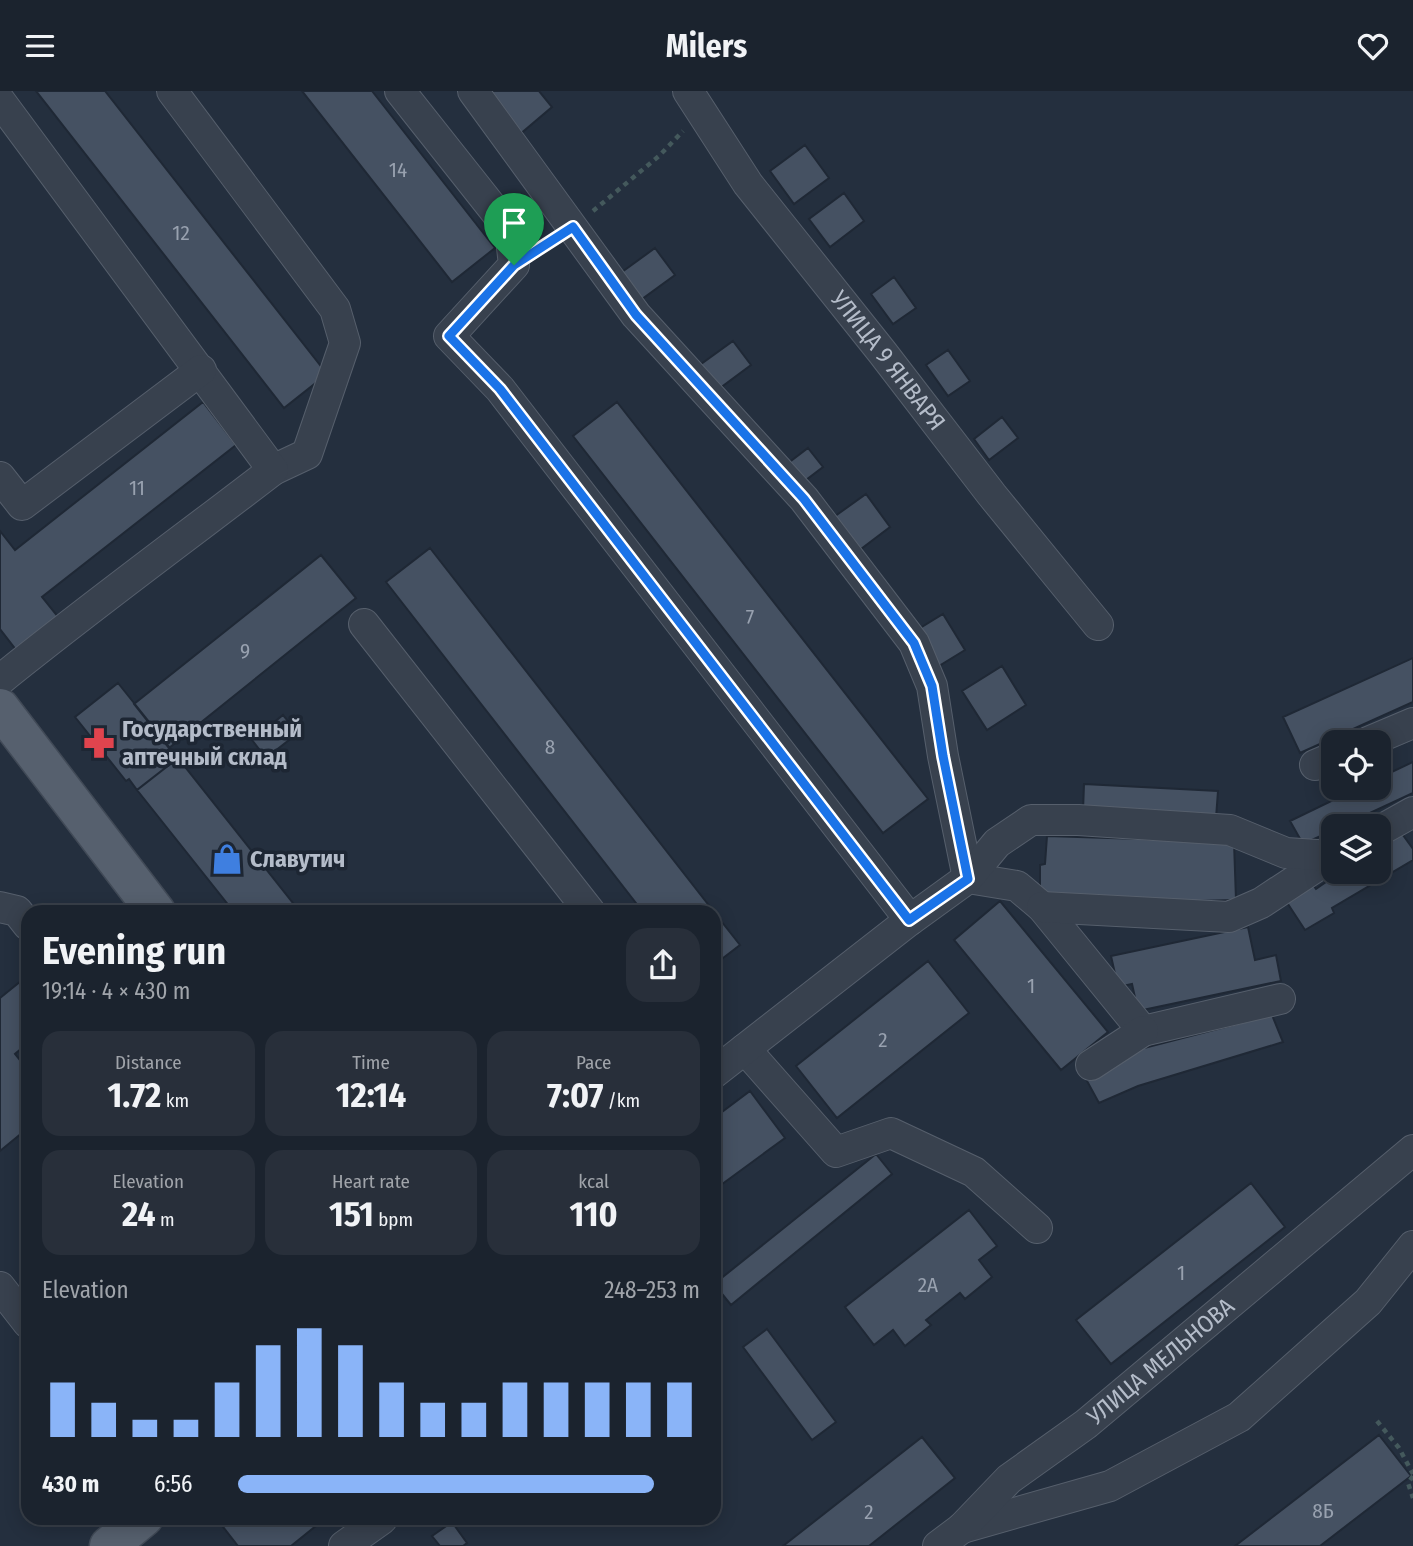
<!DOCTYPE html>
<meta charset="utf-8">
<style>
body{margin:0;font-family:"Fira Sans Condensed",sans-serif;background:#282f3a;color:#f1f3f6;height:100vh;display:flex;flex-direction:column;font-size:26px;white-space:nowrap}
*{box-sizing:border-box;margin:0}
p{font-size:23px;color:#a0a4aa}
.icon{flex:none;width:38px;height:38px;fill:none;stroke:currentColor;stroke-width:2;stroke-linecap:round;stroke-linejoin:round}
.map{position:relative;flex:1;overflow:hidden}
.panel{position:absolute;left:21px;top:814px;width:700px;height:620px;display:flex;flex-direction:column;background:#1b232e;border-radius:21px;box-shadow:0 4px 18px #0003,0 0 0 2px #39404a}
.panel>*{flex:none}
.fabs{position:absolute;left:1321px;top:639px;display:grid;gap:14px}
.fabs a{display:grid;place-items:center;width:70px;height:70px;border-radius:14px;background:#1b232e;box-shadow:0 4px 18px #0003,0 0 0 2px #39404a;font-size:35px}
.pin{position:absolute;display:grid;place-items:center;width:60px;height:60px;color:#fff;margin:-72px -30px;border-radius:50% 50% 50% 0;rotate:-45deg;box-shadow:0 0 7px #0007}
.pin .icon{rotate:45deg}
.round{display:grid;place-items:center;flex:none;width:74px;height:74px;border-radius:21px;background:#282f3a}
.headline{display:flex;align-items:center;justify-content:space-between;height:119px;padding:0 21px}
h1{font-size:38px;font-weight:700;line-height:52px}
.stats{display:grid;grid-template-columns:repeat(3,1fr);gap:10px;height:119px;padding:7px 21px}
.stats div{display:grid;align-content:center;border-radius:18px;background:#282f3a;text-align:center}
.stats b{font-size:35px;font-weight:700}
.stats small{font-size:19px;font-weight:400}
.stats p{font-size:19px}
.chart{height:196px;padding:14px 21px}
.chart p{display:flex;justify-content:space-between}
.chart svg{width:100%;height:126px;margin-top:7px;stroke:#8ab4f8;stroke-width:6}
ul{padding:0 21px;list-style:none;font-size:23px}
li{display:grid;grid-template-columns:112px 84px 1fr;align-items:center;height:52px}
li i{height:18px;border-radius:9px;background:#8ab4f8}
header{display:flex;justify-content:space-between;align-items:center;height:91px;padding:0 21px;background:#1b232e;font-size:32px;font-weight:700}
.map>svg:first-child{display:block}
</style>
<header><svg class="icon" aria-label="menu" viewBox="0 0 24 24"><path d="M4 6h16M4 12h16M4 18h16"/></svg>Milers<svg class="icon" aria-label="heart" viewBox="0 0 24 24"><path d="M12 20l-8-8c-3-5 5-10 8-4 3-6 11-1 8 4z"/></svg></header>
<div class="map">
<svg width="1413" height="1455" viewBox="0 0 1413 1455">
<rect width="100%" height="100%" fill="#242f3e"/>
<path fill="#455162" stroke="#1f2835" stroke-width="2" d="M 36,0 L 105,0 L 327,283 L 284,317 Z
M 302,0 L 372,0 L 495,157 L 452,191 Z
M 483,0 L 539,0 L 552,16 L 519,44 Z
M 805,54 L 829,87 L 794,113 L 770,80 Z
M 844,102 L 864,130 L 830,156 L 809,128 Z
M 655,157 L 675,184 L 642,208 L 622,181 Z
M 894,186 L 916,217 L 893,233 L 871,203 Z
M 733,250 L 751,274 L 716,300 L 697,276 Z
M 948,259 L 970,290 L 948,305 L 926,274 Z
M 203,311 L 236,354 L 42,506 L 59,527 L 17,560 L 0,538 L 0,440 L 15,459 Z
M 617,311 L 928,708 L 883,742 L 573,345 Z
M 1002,326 L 1018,347 L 989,369 L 974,348 Z
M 808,357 L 823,376 L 798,395 L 783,376 Z
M 866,403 L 890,436 L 857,461 L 831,428 Z
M 430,457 L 714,821 L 643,821 L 386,491 Z
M 321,464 L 356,507 L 169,657 L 134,613 Z
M 943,523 L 965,559 L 934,578 L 912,542 Z
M 1413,567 L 1413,611 L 1300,662 L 1283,626 Z
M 1002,575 L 1026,614 L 987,639 L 962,600 Z
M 118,592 L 178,667 L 137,699 L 129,688 L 126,690 L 75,626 Z
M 283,624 L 298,642 L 266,667 L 252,649 Z
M 178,667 L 300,821 L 234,821 L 137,699 Z
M 1413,671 L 1413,702 L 1342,735 L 1334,735 L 1334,739 L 1303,753 L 1290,730 L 1360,696 L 1379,696 L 1379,687 Z
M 1084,693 L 1218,700 L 1216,727 L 1083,720 Z
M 1400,740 L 1413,758 L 1413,769 L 1332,817 L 1334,822 L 1305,839 L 1286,810 L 1313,794 L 1316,798 L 1342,780 L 1379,780 L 1379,755 Z
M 1047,745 L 1234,751 L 1236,809 L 1075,813 L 1040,801 L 1040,774 L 1045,773 Z
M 1000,810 L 1108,941 L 1061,979 L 954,849 Z
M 714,821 L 740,854 L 714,874 Z
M 1248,836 L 1255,869 L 1276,864 L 1281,890 L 1138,920 L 1132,893 L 1118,896 L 1111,865 Z
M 928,870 L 969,922 L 837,1027 L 796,975 Z
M 21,890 L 28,898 L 28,952 L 15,963 L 28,979 L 28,1037 L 0,1060 L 0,907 Z
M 1272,924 L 1283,951 L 1138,995 L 1099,1012 L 1087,990 L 1144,957 Z
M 750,1000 L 785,1047 L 714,1099 L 714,1027 Z
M 876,1063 L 892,1083 L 731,1214 L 714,1193 Z
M 1251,1092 L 1285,1136 L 1111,1273 L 1076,1229 Z
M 969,1119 L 997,1155 L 979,1169 L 992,1186 L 965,1208 L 960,1202 L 926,1229 L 931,1234 L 905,1255 L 893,1239 L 874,1254 L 845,1216 Z
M 767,1238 L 836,1331 L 812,1349 L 743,1256 Z
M 1379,1344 L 1411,1385 L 1320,1455 L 1235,1455 Z
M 922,1346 L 955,1387 L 869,1455 L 783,1455 Z
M 228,1426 L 327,1426 L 291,1455 L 238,1455 L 220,1432 Z
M 452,1431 L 467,1452 L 463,1455 L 440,1455 L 432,1445 Z"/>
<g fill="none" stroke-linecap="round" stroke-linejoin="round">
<defs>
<g id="minor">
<path d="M 172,0 L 335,218 L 345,252 L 307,363 L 273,379"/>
<path d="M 400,0 L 510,139 L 514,174 L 449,245 L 500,298 L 910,829"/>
<path d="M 473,0 L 636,224 L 804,408 L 914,552 L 932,595 L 943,665 L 968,787"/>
<path id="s1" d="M 688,0 L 748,93 L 882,261 L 992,404 L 1098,534"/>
<path d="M 0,10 L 273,379 C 182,449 89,517 0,589"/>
<path d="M 0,386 L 22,414 L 201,279"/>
<path d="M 364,533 L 590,821"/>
<path d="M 1368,651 L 1413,632"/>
<path d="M 1315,674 L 1334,666"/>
<path d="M 1379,740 L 1413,721"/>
<path d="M 968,787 L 1017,795 L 1042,816 L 1143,940 L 1280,908"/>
<path d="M 0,816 L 17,820 L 28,834"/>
<path d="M 1042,816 L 1229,826 L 1261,812 L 1334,764"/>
<path d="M 745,958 L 836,1061 L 891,1042 L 974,1081 L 1037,1137"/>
<path d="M 1091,974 L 1143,940"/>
<path d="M 714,982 L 910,829 L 968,787 L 997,752 L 1031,729 L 1078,729 L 1230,739 L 1286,762 L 1332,765"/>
<path d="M 0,1196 L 28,1232"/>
<path d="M 962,1437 L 1110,1395 L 1239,1326 L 1368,1211 L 1413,1155"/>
<path d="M 344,1455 L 382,1428"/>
<path id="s2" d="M 938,1455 L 962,1437 L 1009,1388 L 1086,1333 L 1413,1059"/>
</g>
<path id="major" d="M 0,617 L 156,821
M 109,1455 L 144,1426"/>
</defs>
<use href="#minor" stroke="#565f6c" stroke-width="32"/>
<use href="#major" stroke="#414a57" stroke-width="41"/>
<path stroke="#44595c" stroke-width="4.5" stroke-dasharray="5 5" stroke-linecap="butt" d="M 593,120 L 659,65 L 683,40
M 1377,1330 L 1399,1357 L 1413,1383
M 1413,1385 L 1408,1392 L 1413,1407"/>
<use href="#minor" stroke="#38414e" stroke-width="30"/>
<use href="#major" stroke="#56606e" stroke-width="38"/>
</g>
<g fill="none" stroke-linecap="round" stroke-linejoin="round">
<defs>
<path id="route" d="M 573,136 L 636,224 L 804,408 L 914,552 L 932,595 L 943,665 L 968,788 L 909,829 L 500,298 L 449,245 L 514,174 Z"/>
</defs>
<use href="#route" stroke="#fff" stroke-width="14"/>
<use href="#route" stroke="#1a73e8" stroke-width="9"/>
</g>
<defs>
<symbol id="pharmacy-bare" viewBox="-9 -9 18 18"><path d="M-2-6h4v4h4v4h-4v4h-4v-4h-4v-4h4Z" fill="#e0444e" stroke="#1d2633" stroke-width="2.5" paint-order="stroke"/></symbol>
<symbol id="shop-bare" viewBox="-9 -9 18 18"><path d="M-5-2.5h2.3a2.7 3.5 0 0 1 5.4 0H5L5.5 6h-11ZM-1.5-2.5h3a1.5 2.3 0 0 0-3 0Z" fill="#3f7fe0" stroke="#1d2633" stroke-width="2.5" paint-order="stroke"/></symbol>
</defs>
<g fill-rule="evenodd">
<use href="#pharmacy-bare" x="77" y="630" width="44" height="44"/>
<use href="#shop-bare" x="205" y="746" width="44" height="44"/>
</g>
<g text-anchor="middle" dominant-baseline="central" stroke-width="7" stroke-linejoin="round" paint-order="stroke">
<g font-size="21" fill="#98a1af">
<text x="398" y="79">14</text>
<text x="181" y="142">12</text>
<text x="137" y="397">11</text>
<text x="750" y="526">7</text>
<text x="245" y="560">9</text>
<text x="550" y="656">8</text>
<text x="1031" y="895">1</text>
<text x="883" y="949">2</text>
<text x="1181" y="1182">1</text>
<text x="928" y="1194">2А</text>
<text x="1323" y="1420">8Б</text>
<text x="869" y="1421">2</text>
</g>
<g font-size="24" fill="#b4bcc9" stroke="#1d2633">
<text stroke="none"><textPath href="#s1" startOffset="336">УЛИЦА 9 ЯНВАРЯ</textPath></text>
<text stroke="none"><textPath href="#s2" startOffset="290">УЛИЦА МЕЛЬНОВА</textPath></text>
</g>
<g font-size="24" font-weight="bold" fill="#b4bcc9" stroke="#1d2633" text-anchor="start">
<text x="122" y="638">Государственный<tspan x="122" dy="28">аптечный склад</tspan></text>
<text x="250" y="768">Славутич</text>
</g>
</g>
</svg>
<div class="fabs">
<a><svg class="icon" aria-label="locate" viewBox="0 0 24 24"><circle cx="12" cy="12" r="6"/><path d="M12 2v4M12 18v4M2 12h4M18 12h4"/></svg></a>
<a><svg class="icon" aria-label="layers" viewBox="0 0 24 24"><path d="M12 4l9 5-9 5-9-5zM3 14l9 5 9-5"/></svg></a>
</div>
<div class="pin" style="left:514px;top:174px;background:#1e9e55"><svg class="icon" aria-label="arrive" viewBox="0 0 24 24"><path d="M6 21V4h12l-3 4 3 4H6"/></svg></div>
<section class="panel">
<div class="headline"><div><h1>Evening run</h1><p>19:14 · 4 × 430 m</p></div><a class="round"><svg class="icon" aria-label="share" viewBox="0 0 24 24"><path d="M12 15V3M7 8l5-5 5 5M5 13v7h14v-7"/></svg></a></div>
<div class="stats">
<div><p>Distance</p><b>1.72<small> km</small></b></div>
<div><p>Time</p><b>12:14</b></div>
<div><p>Pace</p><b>7:07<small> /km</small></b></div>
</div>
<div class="stats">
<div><p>Elevation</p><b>24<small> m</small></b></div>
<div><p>Heart rate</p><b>151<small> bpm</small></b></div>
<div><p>kcal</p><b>110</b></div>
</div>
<div class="chart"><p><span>Elevation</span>248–253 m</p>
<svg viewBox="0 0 160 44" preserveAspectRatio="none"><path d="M5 44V25M15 44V32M25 44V38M35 44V38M45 44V25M55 44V12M65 44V6M75 44V12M85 44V25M95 44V32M105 44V32M115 44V25M125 44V25M135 44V25M145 44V25M155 44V25"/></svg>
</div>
<ul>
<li><b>430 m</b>6:56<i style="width:90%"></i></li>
</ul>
</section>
</div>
